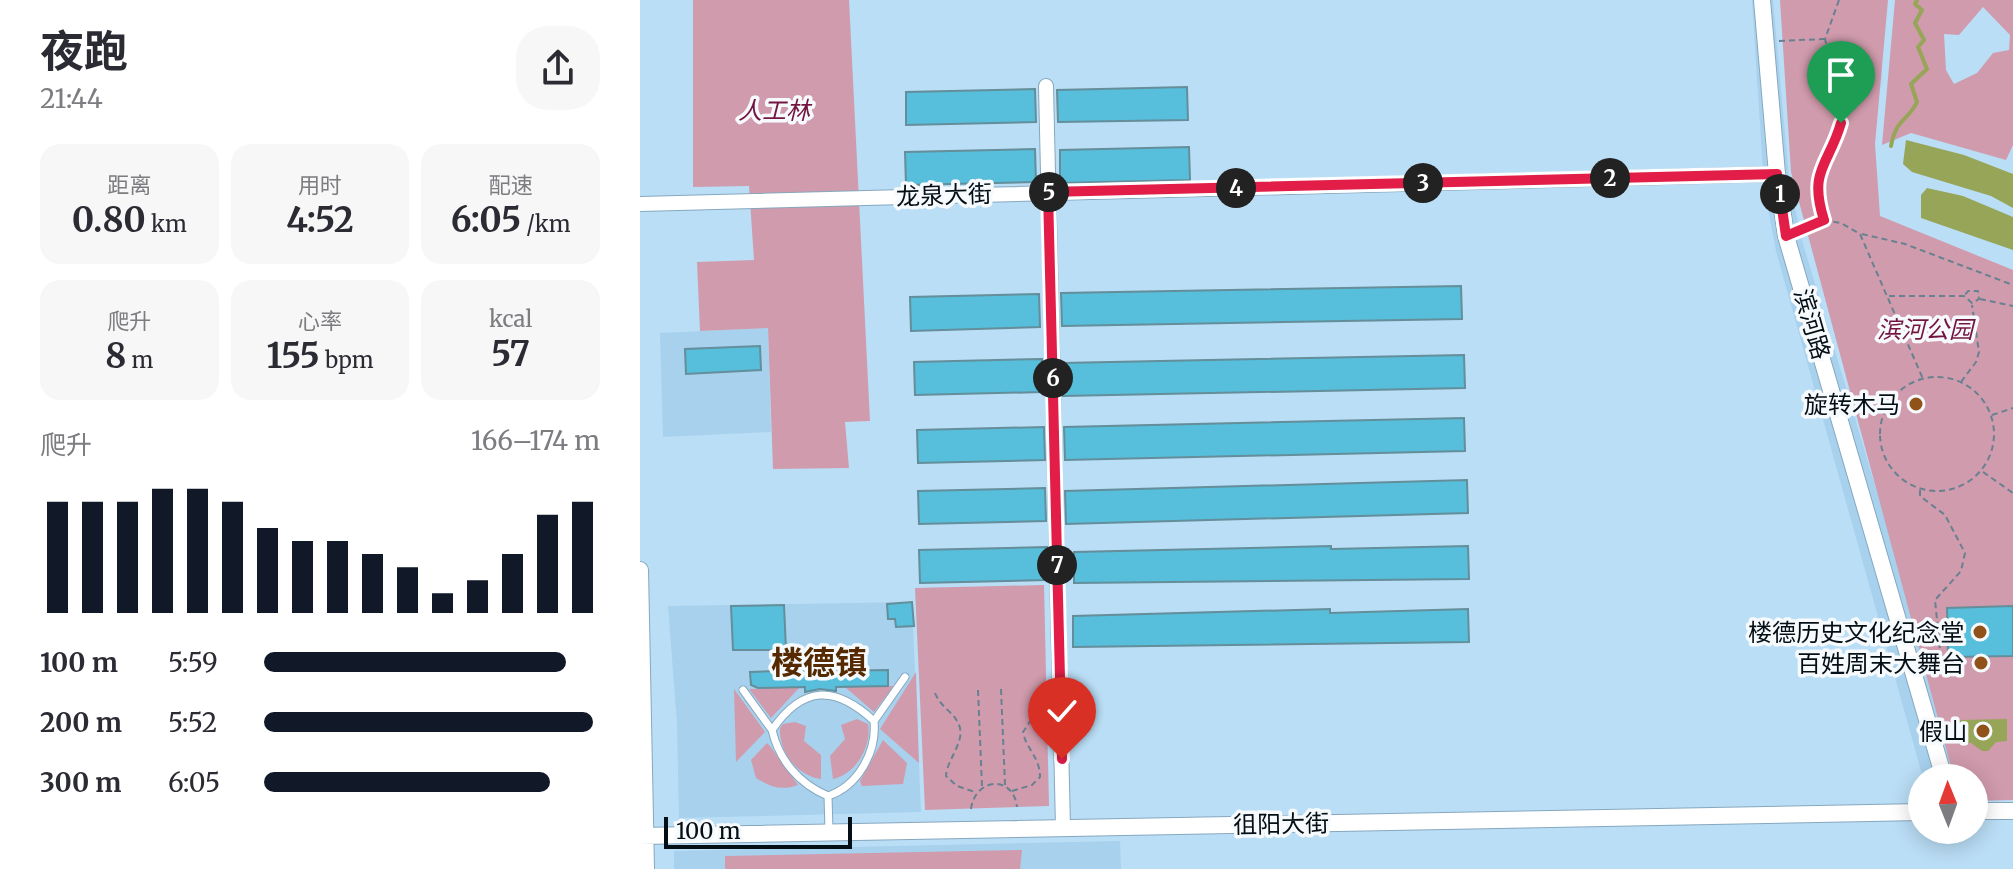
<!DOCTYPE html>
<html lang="zh">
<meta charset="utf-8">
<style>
body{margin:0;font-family:Merriweather,"Noto Sans SC",serif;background:#f7f7f7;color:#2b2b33;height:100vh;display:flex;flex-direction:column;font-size:30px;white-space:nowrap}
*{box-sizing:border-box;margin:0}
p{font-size:26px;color:#7c7c81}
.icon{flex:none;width:44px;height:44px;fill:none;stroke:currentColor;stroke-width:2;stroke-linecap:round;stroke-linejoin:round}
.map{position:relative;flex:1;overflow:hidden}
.panel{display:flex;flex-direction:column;background:#fff;width:640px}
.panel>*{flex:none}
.needle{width:52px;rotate:359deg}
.buttons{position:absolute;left:1268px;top:764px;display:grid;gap:16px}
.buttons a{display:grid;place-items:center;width:80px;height:80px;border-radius:50%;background:#fff;box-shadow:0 4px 20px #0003;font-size:40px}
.scale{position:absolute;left:24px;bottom:20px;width:188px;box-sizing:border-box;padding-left:8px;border:4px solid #030e15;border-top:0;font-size:22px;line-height:28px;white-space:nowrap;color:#030e15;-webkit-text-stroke:6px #f6fafc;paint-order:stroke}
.pin{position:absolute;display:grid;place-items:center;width:68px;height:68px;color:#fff;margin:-82px -34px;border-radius:50% 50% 50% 0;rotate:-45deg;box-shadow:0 0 8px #0007}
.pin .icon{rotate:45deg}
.km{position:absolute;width:40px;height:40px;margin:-20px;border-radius:50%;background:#222;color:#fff;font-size:22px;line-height:40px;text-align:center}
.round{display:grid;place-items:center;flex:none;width:84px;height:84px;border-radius:32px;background:#f7f7f7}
.summary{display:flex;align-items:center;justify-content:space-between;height:136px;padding:0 40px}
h1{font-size:44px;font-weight:700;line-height:60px}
.metrics{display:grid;grid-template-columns:repeat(3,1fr);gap:12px;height:136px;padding:8px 40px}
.metrics div{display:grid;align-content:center;border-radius:20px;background:#f7f7f7;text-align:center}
.metrics b{font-size:34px;font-weight:700}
.metrics small{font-size:22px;font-weight:400}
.metrics p{font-size:22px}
.chart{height:224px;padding:16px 40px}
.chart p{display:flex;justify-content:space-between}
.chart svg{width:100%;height:144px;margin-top:8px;stroke:#111827;stroke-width:6}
ul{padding:0 40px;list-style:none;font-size:26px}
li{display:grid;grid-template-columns:128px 96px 1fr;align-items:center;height:60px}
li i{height:20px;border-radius:10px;background:#111827}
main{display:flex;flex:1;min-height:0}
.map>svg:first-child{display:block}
</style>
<main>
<section class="panel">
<div class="summary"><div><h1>夜跑</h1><p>21:44</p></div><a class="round"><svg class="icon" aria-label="share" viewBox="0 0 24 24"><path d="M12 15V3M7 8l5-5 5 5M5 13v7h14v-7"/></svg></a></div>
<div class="metrics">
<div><p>距离</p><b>0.80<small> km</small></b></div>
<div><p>用时</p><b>4:52</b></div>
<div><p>配速</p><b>6:05<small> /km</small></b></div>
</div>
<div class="metrics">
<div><p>爬升</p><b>8<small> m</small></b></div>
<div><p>心率</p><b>155<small> bpm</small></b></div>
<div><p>kcal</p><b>57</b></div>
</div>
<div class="chart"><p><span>爬升</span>166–174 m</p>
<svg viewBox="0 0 160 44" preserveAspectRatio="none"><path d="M5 44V10M15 44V10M25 44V10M35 44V6M45 44V6M55 44V10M65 44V18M75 44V22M85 44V22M95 44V26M105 44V30M115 44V38M125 44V34M135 44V26M145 44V14M155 44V10"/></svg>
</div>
<ul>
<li><b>100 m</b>5:59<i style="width:90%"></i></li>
<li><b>200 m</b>5:52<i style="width:98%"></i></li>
<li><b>300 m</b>6:05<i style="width:85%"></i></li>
</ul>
</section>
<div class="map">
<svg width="1373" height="869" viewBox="0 0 1373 869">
<rect width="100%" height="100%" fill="#badef6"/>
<path fill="#a8d1ee" d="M 1112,0 L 1133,0 L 1149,178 L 1161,237 L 1301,707 L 1326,778 L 1283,778 L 1136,251 L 1124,187 Z
M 128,328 L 131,432 L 23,437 L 20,333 Z
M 272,602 L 281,812 L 39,818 L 37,724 L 28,606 Z
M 480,841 L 481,869 L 34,869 L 34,851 Z"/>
<path fill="#d09bac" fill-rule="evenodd" d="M 53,0 L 209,0 L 230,421 L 205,422 L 209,468 L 133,469 L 128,328 L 60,331 L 57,262 L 114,260 L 109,186 L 53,187 Z
M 1140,0 L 1248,0 L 1235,144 L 1240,216 L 1373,270 L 1373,800 L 1334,801 L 1334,778 L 1314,778 L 1151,172 Z
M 1255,0 L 1373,0 L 1373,145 L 1366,160 L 1271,133 L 1242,145 ZM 1343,7 L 1370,35 L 1369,50 L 1353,53 L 1337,73 L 1314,84 L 1306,70 L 1304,34 L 1319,35 Z
M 404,585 L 409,806 L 285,810 L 275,588 Z
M 276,672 L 279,763 L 240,729 Z
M 254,686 L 234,712 L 205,687 Z
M 160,687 L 131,718 L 109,689 Z
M 94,689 L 125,732 L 96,762 Z
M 217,719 L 228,724 C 232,746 216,774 193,779 L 190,756 L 205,739 L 201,725 Z
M 155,722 L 166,726 L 164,741 L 181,755 L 181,779 C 157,776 139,752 140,728 L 143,724 Z
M 243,740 L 267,763 L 263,784 L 222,786 L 220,781 Z
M 127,743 L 130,746 L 158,785 C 141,791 131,787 116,778 L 111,760 Z
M 382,850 L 380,869 L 85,869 L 85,856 Z"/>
<path fill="#97a558" d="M 1266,140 L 1324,155 L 1373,174 L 1373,208 L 1351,196 L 1272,172 L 1263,164 Z
M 1287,188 L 1323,196 L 1373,217 L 1373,250 L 1281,218 L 1281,195 Z
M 1367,719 L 1367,741 L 1356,742 L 1348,751 L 1342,751 L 1331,743 L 1320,743 L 1320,720 Z"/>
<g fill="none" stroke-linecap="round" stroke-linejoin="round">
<path stroke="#97a558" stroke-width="4" d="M 1251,146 C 1256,118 1268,121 1277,102 L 1271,84 L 1287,69 L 1278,47 L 1284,40 L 1275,23 L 1282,10 L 1275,4 L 1277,0"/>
</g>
<path fill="#57bfdb" stroke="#638e9a" stroke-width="2" d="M 547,87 L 548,120 L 418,122 L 417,90 Z
M 395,89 L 396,122 L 266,125 L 266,92 Z
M 549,147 L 550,180 L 420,183 L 420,150 Z
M 395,149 L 396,182 L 266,185 L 265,152 Z
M 821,286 L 822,319 L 422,326 L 421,293 Z
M 399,294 L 400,327 L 271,331 L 270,297 Z
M 120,346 L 121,370 L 46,374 L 45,349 Z
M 824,355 L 825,388 L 423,396 L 422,363 Z
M 402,359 L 403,392 L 275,395 L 274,362 Z
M 824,418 L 825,451 L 425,460 L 424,427 Z
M 404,427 L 405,460 L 278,463 L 277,430 Z
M 827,480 L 828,513 L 426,524 L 425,491 Z
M 405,488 L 406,521 L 279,524 L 278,491 Z
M 691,546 L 691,549 L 828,546 L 829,579 L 434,583 L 434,552 Z
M 407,547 L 407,580 L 280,583 L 279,550 Z
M 272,602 L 274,626 L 256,627 L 255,619 L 248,619 L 247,604 Z
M 144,605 L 146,650 L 93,650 L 91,606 Z
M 1373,606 L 1373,656 L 1308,657 L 1307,608 Z
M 690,609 L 690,613 L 828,609 L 829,642 L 433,647 L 433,616 Z
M 193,658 L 193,671 L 248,670 L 248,686 L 196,687 L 196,691 L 180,689 L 165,692 L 165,687 L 118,688 L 111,685 L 110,672 L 172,670 L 172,659 Z"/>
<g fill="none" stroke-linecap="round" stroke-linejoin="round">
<defs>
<path id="service" d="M 103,690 L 132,730
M 234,721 L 265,677
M 188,796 C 159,784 139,760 132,730 C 163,685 195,685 234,721 C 237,752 218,786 188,796 L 189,831"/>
<path id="minor" d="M 406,86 L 423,828
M 0,204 L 1137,174"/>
<path id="tertiary" d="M 1122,0 L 1137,174 L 1146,236 L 1304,778
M 0,570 L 6,869
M 1334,811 L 1373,811
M 0,836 L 1282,812"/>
</defs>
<use href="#service" stroke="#86a8bf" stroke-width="9"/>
<use href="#minor" stroke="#86a8bf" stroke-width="16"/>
<use href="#tertiary" stroke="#86a8bf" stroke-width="18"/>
<path stroke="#688191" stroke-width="2" stroke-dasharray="6 4" stroke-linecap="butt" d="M 1199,0 L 1185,39 L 1201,103 L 1201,123 L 1197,139 L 1178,174 L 1178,197 L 1184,220 L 1201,223 L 1220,234 L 1283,379
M 1139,41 L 1184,39
M 1160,230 L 1183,220
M 1222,234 L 1265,244 L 1373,285
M 1249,296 L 1324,296 L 1332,303 L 1339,299 L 1338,291 L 1328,291 L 1324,296
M 1340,299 L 1373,306
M1240 434a57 57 0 1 1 114 0a57 57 0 1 1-114 0Z
M 1321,382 L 1336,362 L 1339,352 L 1332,305
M 1352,415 L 1373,408
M 1343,472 L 1373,493
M 1280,490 L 1280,496 L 1305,515 L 1325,553 L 1321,571 L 1295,600 L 1301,660
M 361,689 L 365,785
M 338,690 L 342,786
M 295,693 C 301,708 314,712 319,725 C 326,741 307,759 306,776 L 317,786 L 335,792
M 372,791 L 392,785 L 400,777 C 400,757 386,749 383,732 L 404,701 L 403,696
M 331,809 C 335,778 373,774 377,807"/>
<use href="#service" stroke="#fff" stroke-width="7"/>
<use href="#minor" stroke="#fff" stroke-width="14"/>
<use href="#tertiary" stroke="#fff" stroke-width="16"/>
</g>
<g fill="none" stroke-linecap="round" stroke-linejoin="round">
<defs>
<path id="route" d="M 422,759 L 408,192 L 1137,174 L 1146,236 L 1184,220 C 1168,170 1189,165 1201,123"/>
</defs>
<use href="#route" stroke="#fff" stroke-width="16"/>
<use href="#route" stroke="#e11d48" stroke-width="10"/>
</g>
<g fill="#915219" stroke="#f6fafc" stroke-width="3">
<circle cx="1276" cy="404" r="8"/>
<circle cx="1340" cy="632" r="8"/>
<circle cx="1341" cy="663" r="8"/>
<circle cx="1343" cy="731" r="8"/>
</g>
<g text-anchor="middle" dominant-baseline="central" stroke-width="7" stroke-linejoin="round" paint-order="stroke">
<g font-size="24" font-style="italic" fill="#741541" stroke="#f6fafc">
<text x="134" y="110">人工林</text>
<text x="1285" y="329">滨河公园</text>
</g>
<g font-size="24" fill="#030e15" stroke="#f6fafc">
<text transform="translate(304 195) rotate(-2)">龙泉大街</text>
<text transform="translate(1172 324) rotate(74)">滨河路</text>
<text transform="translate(641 824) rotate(-1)">徂阳大街</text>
</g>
<g font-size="24" fill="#030e15" stroke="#f6fafc" text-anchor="end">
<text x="1260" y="404">旋转木马</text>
<text x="1324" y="632">楼德历史文化纪念堂</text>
<text x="1325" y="663">百姓周末大舞台</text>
<text x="1327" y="731">假山</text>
</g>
<g font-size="32" font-weight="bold" fill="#552a01" stroke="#f6fafc">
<text x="179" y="663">楼德镇</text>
</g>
</g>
</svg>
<div class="buttons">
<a><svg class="needle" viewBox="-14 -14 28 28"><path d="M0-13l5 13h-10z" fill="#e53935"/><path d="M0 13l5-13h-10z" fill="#7c7c81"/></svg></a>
</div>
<div class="scale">100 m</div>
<div class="pin" style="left:1201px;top:123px;background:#1e9e55"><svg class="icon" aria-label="arrive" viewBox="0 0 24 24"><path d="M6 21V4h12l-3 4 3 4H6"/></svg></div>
<div class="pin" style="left:422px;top:759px;background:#d93025"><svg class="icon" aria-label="check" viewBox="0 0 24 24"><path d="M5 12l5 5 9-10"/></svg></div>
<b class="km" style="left:1140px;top:194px">1</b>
<b class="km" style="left:970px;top:178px">2</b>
<b class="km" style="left:783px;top:183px">3</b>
<b class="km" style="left:596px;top:188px">4</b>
<b class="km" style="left:409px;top:192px">5</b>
<b class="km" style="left:413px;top:378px">6</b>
<b class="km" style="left:417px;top:565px">7</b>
</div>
</main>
